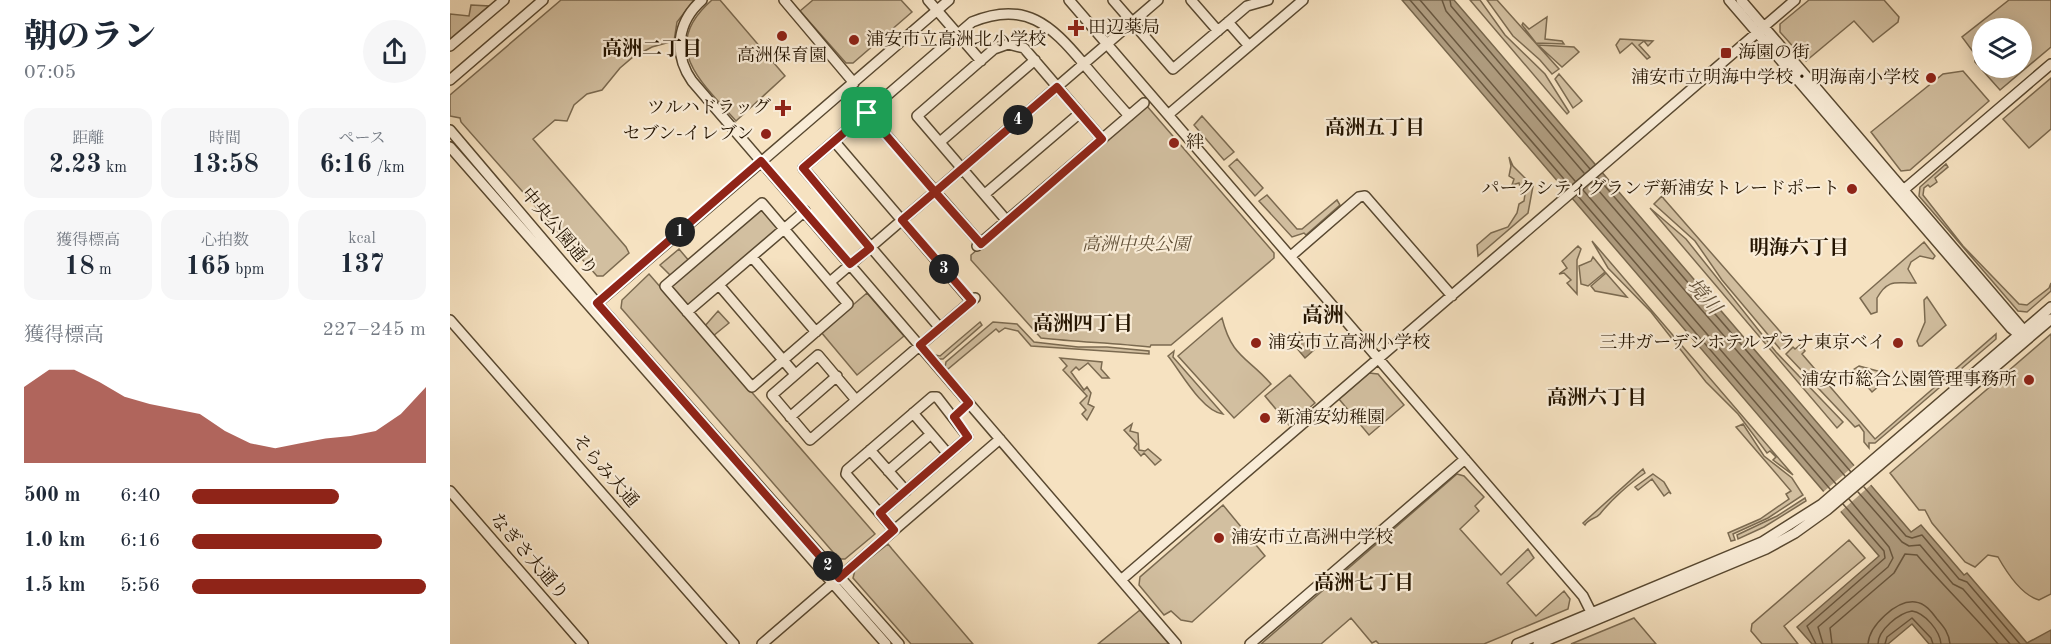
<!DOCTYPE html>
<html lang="ja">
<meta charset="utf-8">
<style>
body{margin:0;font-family:"Old Standard TT","Noto Serif JP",serif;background:#f6f6f7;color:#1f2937;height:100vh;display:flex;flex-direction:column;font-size:22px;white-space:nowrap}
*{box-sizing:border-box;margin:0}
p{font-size:20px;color:#747a83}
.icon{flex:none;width:33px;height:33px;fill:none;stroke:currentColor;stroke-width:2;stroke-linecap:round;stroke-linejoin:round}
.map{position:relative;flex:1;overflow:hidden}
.details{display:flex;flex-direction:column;background:#fff;width:450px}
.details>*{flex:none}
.buttons{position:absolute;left:1522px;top:18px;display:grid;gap:12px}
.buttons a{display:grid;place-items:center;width:60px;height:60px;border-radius:50%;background:#fff;box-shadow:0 3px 15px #0003;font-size:30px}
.pin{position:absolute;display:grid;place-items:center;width:51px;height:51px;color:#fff;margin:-26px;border-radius:12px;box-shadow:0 3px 9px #0006}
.km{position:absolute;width:30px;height:30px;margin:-15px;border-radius:50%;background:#222;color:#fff;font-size:16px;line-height:30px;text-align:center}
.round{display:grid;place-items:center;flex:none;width:63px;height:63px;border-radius:32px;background:#f6f6f7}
.head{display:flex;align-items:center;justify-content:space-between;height:102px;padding:0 24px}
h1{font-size:33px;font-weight:800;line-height:45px}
.figures{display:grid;grid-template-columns:repeat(3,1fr);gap:9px;height:102px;padding:6px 24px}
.figures div{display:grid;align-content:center;border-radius:15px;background:#f6f6f7;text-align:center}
.figures b{font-size:26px;font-weight:800}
.figures small{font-size:16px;font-weight:400}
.figures p{font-size:16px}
.chart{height:168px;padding:12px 24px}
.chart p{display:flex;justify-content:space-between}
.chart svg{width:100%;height:108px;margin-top:6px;fill:#8f2418;opacity:.7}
ul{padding:0 24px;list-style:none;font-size:20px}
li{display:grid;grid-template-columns:96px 72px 1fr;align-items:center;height:45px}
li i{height:15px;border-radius:8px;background:#8f2418}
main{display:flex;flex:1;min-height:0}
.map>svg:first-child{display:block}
</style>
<main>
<section class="details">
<div class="head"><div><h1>朝のラン</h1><p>07:05</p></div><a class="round"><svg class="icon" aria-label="share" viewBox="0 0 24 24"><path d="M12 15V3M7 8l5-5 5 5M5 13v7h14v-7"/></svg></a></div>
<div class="figures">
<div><p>距離</p><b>2.23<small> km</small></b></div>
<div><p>時間</p><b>13:58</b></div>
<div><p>ペース</p><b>6:16<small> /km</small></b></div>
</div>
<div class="figures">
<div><p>獲得標高</p><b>18<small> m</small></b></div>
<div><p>心拍数</p><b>165<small> bpm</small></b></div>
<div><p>kcal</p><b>137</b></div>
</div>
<div class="chart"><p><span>獲得標高</span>227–245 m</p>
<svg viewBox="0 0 160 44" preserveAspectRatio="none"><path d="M0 44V13L10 6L20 6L30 11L40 17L50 20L60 22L70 24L80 31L90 36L100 38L110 36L120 34L130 33L140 31L150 24L160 13V44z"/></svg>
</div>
<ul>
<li><b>500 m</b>6:40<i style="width:63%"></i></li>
<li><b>1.0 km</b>6:16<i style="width:81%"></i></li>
<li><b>1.5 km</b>5:56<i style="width:100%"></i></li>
</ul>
</section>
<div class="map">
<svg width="1601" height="644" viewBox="0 0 1601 644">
<rect width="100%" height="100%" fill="#f6e2c1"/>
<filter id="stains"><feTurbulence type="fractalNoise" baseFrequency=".00333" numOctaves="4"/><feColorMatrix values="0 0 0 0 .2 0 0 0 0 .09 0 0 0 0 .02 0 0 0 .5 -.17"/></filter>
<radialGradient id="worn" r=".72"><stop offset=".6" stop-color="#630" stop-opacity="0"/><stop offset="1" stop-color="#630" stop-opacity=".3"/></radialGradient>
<path fill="#d2bfa0" stroke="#7b6a50" stroke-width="1.5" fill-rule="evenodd" d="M 111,0 L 244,0 L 227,22 L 224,41 L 202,47 L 183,57 L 170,68 L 152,90 L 137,94 L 124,105 L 117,121 L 105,120 L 83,139 L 176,247 L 179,253 L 153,276 L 147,276 L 11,122 L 10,118 L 0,116 L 0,95 Z
M 262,0 L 270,0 L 335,76 L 286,121 C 251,81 208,47 262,0 Z
M 363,0 L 451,0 L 462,12 L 403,63 L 396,63 L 350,11 Z
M 1020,0 L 1030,0 L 1055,35 L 1095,74 L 1119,112 L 1117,114 Z
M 1037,0 L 1047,0 L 1109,69 L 1102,74 L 1090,60 L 1063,36 Z
M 1359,0 L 1434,0 L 1449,17 L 1448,22 L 1423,42 L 1404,21 L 1356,61 L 1330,32 L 1330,24 Z
M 1559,0 L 1601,0 L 1601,47 L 1550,90 L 1525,62 L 1524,53 L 1512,37 ZM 1533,28 L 1572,28 L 1572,68 L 1533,68 Z
M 21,5 L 39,6 L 0,40 L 0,14 L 19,16 Z
M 1097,17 L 1095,39 L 1112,41 L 1114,44 L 1086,43 L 1072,25 L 1073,23 L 1079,29 Z
M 1170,39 L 1203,41 L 1198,46 L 1194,41 L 1189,45 L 1200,57 L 1197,59 L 1182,43 L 1170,53 L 1166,45 Z
M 1088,45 L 1124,47 L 1129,52 L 1112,67 Z
M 1513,71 L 1539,101 L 1460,170 L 1451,171 L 1421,132 L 1493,74 Z
M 1109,74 L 1132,101 L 1123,108 L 1105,79 Z
M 1601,78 L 1601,129 L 1579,148 L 1553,119 Z
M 696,105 L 824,253 L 824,258 L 721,345 L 701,345 L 700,347 C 664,343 627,342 591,338 L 521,260 L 521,255 Z
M 752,116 L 784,152 L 774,160 L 744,125 Z
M 1059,157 L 1063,166 L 1083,186 L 1078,213 L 1028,256 L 1027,245 L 1041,233 L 1058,227 L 1067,213 L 1069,204 L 1074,201 L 1076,187 L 1071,191 L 1069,183 L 1062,185 L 1064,179 L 1059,176 L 1061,166 Z
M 787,159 L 813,188 L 805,196 L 779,166 Z
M 1496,164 L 1498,167 L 1485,178 L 1487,182 L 1480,187 L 1478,185 L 1474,188 L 1473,195 L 1513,246 L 1569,304 L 1577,305 L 1599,288 L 1601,283 L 1601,291 L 1577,312 L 1568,311 L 1469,196 L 1470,187 Z
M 817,195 L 847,229 L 852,229 L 887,200 L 890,205 L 856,235 L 854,233 L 842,237 L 809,201 Z
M 1212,196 L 1214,199 L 1341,344 L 1334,349 L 1330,349 L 1272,280 L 1245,241 L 1204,204 Z
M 1200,208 L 1236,239 L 1326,352 L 1393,422 L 1387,428 Z
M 310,209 L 329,227 L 239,308 L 220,286 Z
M 1142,241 L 1343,475 L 1323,460 L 1326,457 L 1320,451 L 1317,453 L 1288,414 L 1256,382 L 1201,312 L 1158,268 Z
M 1474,242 L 1485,256 L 1483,259 L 1470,256 L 1461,262 L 1458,269 L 1466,283 C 1448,284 1439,277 1427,298 L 1427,312 L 1421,314 L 1410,298 Z
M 1128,246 L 1131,249 L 1127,260 L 1127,294 L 1117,283 L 1121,280 L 1114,273 L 1109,274 L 1117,268 L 1112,261 Z
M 229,249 L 240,262 L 222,277 L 210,265 Z
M 1143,257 L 1155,272 L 1138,286 L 1131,284 L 1129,266 L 1141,261 Z
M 1156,273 L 1177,297 L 1145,291 L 1141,286 Z
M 199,274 L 425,534 L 395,559 L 389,559 L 171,308 L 172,300 Z
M 417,293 L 454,336 L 407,375 L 371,332 Z
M 1477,297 L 1496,325 L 1472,346 L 1469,346 L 1467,341 L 1475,322 L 1474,300 Z
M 268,311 L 279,323 L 263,336 L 254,327 Z
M 772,318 C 782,358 798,357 821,384 L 784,418 L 728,356 Z
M 530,322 L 532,325 L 493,359 L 489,359 L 485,355 L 490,356 Z
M 543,322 L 567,324 L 584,342 L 628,347 L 657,347 L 699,351 L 699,354 L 581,346 L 568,331 L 555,328 L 549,332 L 546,329 L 498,369 L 495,367 L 496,362 Z
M 1546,334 L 1546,339 L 1425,443 L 1419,443 L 1419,448 L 1414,442 L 1414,432 L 1409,425 L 1405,427 L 1336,354 L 1343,347 L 1345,349 L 1350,345 L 1355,351 L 1352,354 L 1425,439 Z
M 1601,334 L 1601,594 L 1589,600 C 1571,595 1557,573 1548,557 L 1538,555 L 1525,567 L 1515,562 L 1482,523 L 1475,510 L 1469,510 L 1440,473 Z
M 724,351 L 723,357 L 773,414 C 752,412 729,369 718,356 Z
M 610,358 L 652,362 L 651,369 L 659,378 L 652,378 L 638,363 L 629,370 L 626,367 L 621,372 L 634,390 L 637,387 L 641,393 L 638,404 L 644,407 L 637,420 L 632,414 L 636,410 L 630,403 L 637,396 L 613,370 L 617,366 Z
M 1409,366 L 1439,374 L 1438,378 L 1422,392 L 1403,370 Z
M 919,373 L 928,374 L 954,405 L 919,435 L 889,399 Z
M 840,375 L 865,403 L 839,425 L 815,396 Z
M 682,424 L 680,431 L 688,433 L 689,450 L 695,451 L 698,449 L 711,460 L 705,465 L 694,453 L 691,456 L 684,448 L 687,444 L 674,430 Z
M 1293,424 L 1314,456 L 1342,478 L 1353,495 L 1318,518 L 1283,534 L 1285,540 L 1281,541 L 1278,533 L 1310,519 L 1339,499 L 1336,494 L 1341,491 L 1286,427 Z
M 1193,469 L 1195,473 C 1180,483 1161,500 1150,514 C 1146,519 1139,518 1135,525 L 1133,523 Z
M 1007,474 L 1014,476 L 1034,497 L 1025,506 L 1029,511 L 1010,529 L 1051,575 L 1078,549 L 1084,558 L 1057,583 L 1086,616 L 1114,591 L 1120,599 L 1118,609 L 1034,644 L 929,644 L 926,641 L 922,643 L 901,618 L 871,644 L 811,644 Z
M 1203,474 L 1214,482 L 1221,494 L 1219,492 L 1214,496 L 1202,479 L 1188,490 L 1185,487 Z
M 1355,498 L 1356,501 L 1314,527 L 1288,539 L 1287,535 L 1327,516 Z
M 773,505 L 815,556 L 742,622 L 731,620 L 721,611 L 714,615 L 689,585 L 690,577 Z
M 1399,540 L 1415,558 L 1334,626 L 1348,644 L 1312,644 L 1301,631 L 1302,624 Z
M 438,544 L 442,549 L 523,644 L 461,644 L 403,578 L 405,570 Z
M 690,610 L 719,644 L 648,644 Z
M 1184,618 L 1206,644 L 1121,644 Z"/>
<path fill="#af9c7f" stroke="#77664c" stroke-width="1.5" d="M 952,0 L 1004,0 L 1461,532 L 1471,525 L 1514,575 L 1517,573 L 1577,643 L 1601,630 L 1601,644 L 1479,644 L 1462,624 L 1438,644 L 1362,644 L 1347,627 L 1429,556 Z
M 849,332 L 864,350 L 855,358 L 840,340 Z"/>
<path fill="#f6e2c1" d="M 1406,464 L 1423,483 L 1389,513 L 1372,493 Z"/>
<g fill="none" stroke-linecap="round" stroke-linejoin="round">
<path stroke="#6a5840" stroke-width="1.5" d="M 960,0 L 1120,186
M 970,0 L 1125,181
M 992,0 L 996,11 L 1134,173
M 1000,0 L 1001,6 L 1140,169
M 1148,178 L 1401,472
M 1142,183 L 1395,476
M 1133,190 L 1386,484
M 1127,195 L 1380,489
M 1414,487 L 1456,536 L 1462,538 L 1472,535 L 1509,579 L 1517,582 L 1570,644
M 1408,492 L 1452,542 L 1459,546 L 1470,545 L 1503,584 L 1513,589 L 1560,644
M 1366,644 L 1357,626 L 1435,558 L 1434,551 L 1393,504
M 1373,644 L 1368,627 L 1438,567 L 1443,558 L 1439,547 L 1399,499
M 1382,644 L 1380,628 L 1444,573 L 1455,554 L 1467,555 C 1493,586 1522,613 1548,644
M 1418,644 C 1419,626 1446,600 1465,602 C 1475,603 1481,611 1487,619 C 1494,627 1499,633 1500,644
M 1428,644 C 1428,630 1449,613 1462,611 C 1475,613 1490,631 1491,644
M 1435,644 L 1437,637 L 1462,618 L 1481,638 L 1483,644"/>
<defs>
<path id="minor" d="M 252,0 C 227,22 223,54 242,81 L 726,644
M 334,0 L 404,83
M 478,0 L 531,61
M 619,0 L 1133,596 L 1145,620
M 663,0 L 723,69 L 797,6 L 818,0
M 741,0 L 768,31
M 1279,0 L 1561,328 L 1572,337
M 1291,0 L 1576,333
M 778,22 L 799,46
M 0,46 L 54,0
M 0,80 L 93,0
M 417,113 L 531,244
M 719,114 L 853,0
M 0,130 L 147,303 L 449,644
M 384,141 L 521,301
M 490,142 L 585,60
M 0,147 L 436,644
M 1450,193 L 1601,64
M 535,194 L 630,113
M 312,203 L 398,304 L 302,387 L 215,286 Z
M 557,221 L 467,116 L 544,49 L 558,44 L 574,48 L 652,139
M 527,246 L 694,103
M 841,256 L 909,197 L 915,196 L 1002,296
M 302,257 L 366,332
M 380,282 L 708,0
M 269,285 L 345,374
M 144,306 L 499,0
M 237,312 L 355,211
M 0,320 L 284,644
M 490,328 L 353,168 L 522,22 C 575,0 601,25 633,63 C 648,81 663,98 679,116
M 406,400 L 368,355 L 322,395 L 360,440 L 525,298
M 463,413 L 498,454
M 340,417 L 387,376
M 420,450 L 456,491
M 438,471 L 481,434
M 0,491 L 133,644
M 430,513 L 518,437 L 487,397 L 482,397 L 397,470 L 396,474 L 444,530
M 671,580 L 1345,0
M 312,644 L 550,439
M 800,644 L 1015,459
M 1067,644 L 1312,542 L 1372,504 L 1601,307
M 1088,644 L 1316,549 L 1345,533 L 1377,510 L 1601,319"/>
</defs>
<use href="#minor" stroke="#584830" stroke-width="12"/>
<use href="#minor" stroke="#f9ecd7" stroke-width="9"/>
</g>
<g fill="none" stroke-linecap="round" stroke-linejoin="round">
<defs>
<path id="route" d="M 417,113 L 353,168 L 420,248 L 400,264 L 311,161 L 147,303 L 389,578 L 444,530 L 430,513 L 518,437 L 504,417 L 519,403 L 470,345 L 522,301 L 452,220 L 485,192 L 531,244 L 652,139 L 607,87 L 485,192 L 417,113"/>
</defs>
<use href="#route" stroke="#fff" stroke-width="12"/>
<use href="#route" stroke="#8f2418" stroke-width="8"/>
</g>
<g fill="#8f2418" stroke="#f9ecd7" stroke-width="2">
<path d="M623 19h6v6h6v6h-6v6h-6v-6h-6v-6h6z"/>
<circle cx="332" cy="36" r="6"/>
<circle cx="404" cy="40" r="6"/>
<rect x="1270" y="47" width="12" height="12" rx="3"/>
<circle cx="1481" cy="78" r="6"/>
<path d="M330 99h6v6h6v6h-6v6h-6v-6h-6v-6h6z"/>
<circle cx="316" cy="134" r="6"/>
<circle cx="724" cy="143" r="6"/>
<circle cx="1402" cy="189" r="6"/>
<circle cx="806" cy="343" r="6"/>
<circle cx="1448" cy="343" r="6"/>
<circle cx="1579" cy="380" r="6"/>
<circle cx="815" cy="418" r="6"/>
<circle cx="769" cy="538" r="6"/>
</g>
<g text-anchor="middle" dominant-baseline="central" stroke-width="4.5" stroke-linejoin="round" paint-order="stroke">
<g font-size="18" fill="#241400" stroke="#f9ecd7" text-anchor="start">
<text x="638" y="28">田辺薬局</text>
<text x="416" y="40">浦安市立高洲北小学校</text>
<text x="1288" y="53">海園の街</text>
<text x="332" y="56" text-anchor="middle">高洲保育園</text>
<text x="1469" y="78" text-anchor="end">浦安市立明海中学校・明海南小学校</text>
<text x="321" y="108" text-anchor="end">ツルハドラッグ</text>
<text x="304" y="134" text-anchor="end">セブン-イレブン</text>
<text x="736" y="143">絆</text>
<text x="1390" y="189" text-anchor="end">パークシティグランデ新浦安トレードポート</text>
<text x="818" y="343">浦安市立高洲小学校</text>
<text x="1436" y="343" text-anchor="end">三井ガーデンホテルプラナ東京ベイ</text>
<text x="1567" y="380" text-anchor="end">浦安市総合公園管理事務所</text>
<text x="827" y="418">新浦安幼稚園</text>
<text x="781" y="538">浦安市立高洲中学校</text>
</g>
<g font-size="18" fill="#241400" stroke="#f9ecd7">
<text transform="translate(109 232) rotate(50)">中央公園通り</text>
<text transform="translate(155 471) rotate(49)">そらみ大通</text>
<text transform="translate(79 557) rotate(49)">なぎさ大通り</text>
</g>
<g font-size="18" font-style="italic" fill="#615038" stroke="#f9ecd7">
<text x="686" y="245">高洲中央公園</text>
</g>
<g font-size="20" font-weight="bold" fill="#241400" stroke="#f9ecd7">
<text x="202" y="50">高洲二丁目</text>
<text x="925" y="129">高洲五丁目</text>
<text x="1349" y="249">明海六丁目</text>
<text x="633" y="325">高洲四丁目</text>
<text x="1147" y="399">高洲六丁目</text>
<text x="914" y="584">高洲七丁目</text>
</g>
<g font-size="20" font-style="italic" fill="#635139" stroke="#f9ecd7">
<text transform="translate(1253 297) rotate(49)">境川</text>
</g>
<g font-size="21" font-weight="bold" fill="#241400" stroke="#f9ecd7">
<text x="873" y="316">高洲</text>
</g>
</g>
<rect width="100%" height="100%" filter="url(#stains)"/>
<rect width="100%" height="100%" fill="url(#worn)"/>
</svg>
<div class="buttons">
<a><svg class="icon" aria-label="layers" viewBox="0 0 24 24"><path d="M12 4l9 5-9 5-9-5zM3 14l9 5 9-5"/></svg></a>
</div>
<div class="pin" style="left:417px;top:113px;background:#1e9e55"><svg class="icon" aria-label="arrive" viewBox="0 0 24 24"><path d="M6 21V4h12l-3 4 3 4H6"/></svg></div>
<b class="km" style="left:230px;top:232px">1</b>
<b class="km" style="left:378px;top:566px">2</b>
<b class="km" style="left:494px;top:269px">3</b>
<b class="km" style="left:568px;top:120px">4</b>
</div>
</main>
